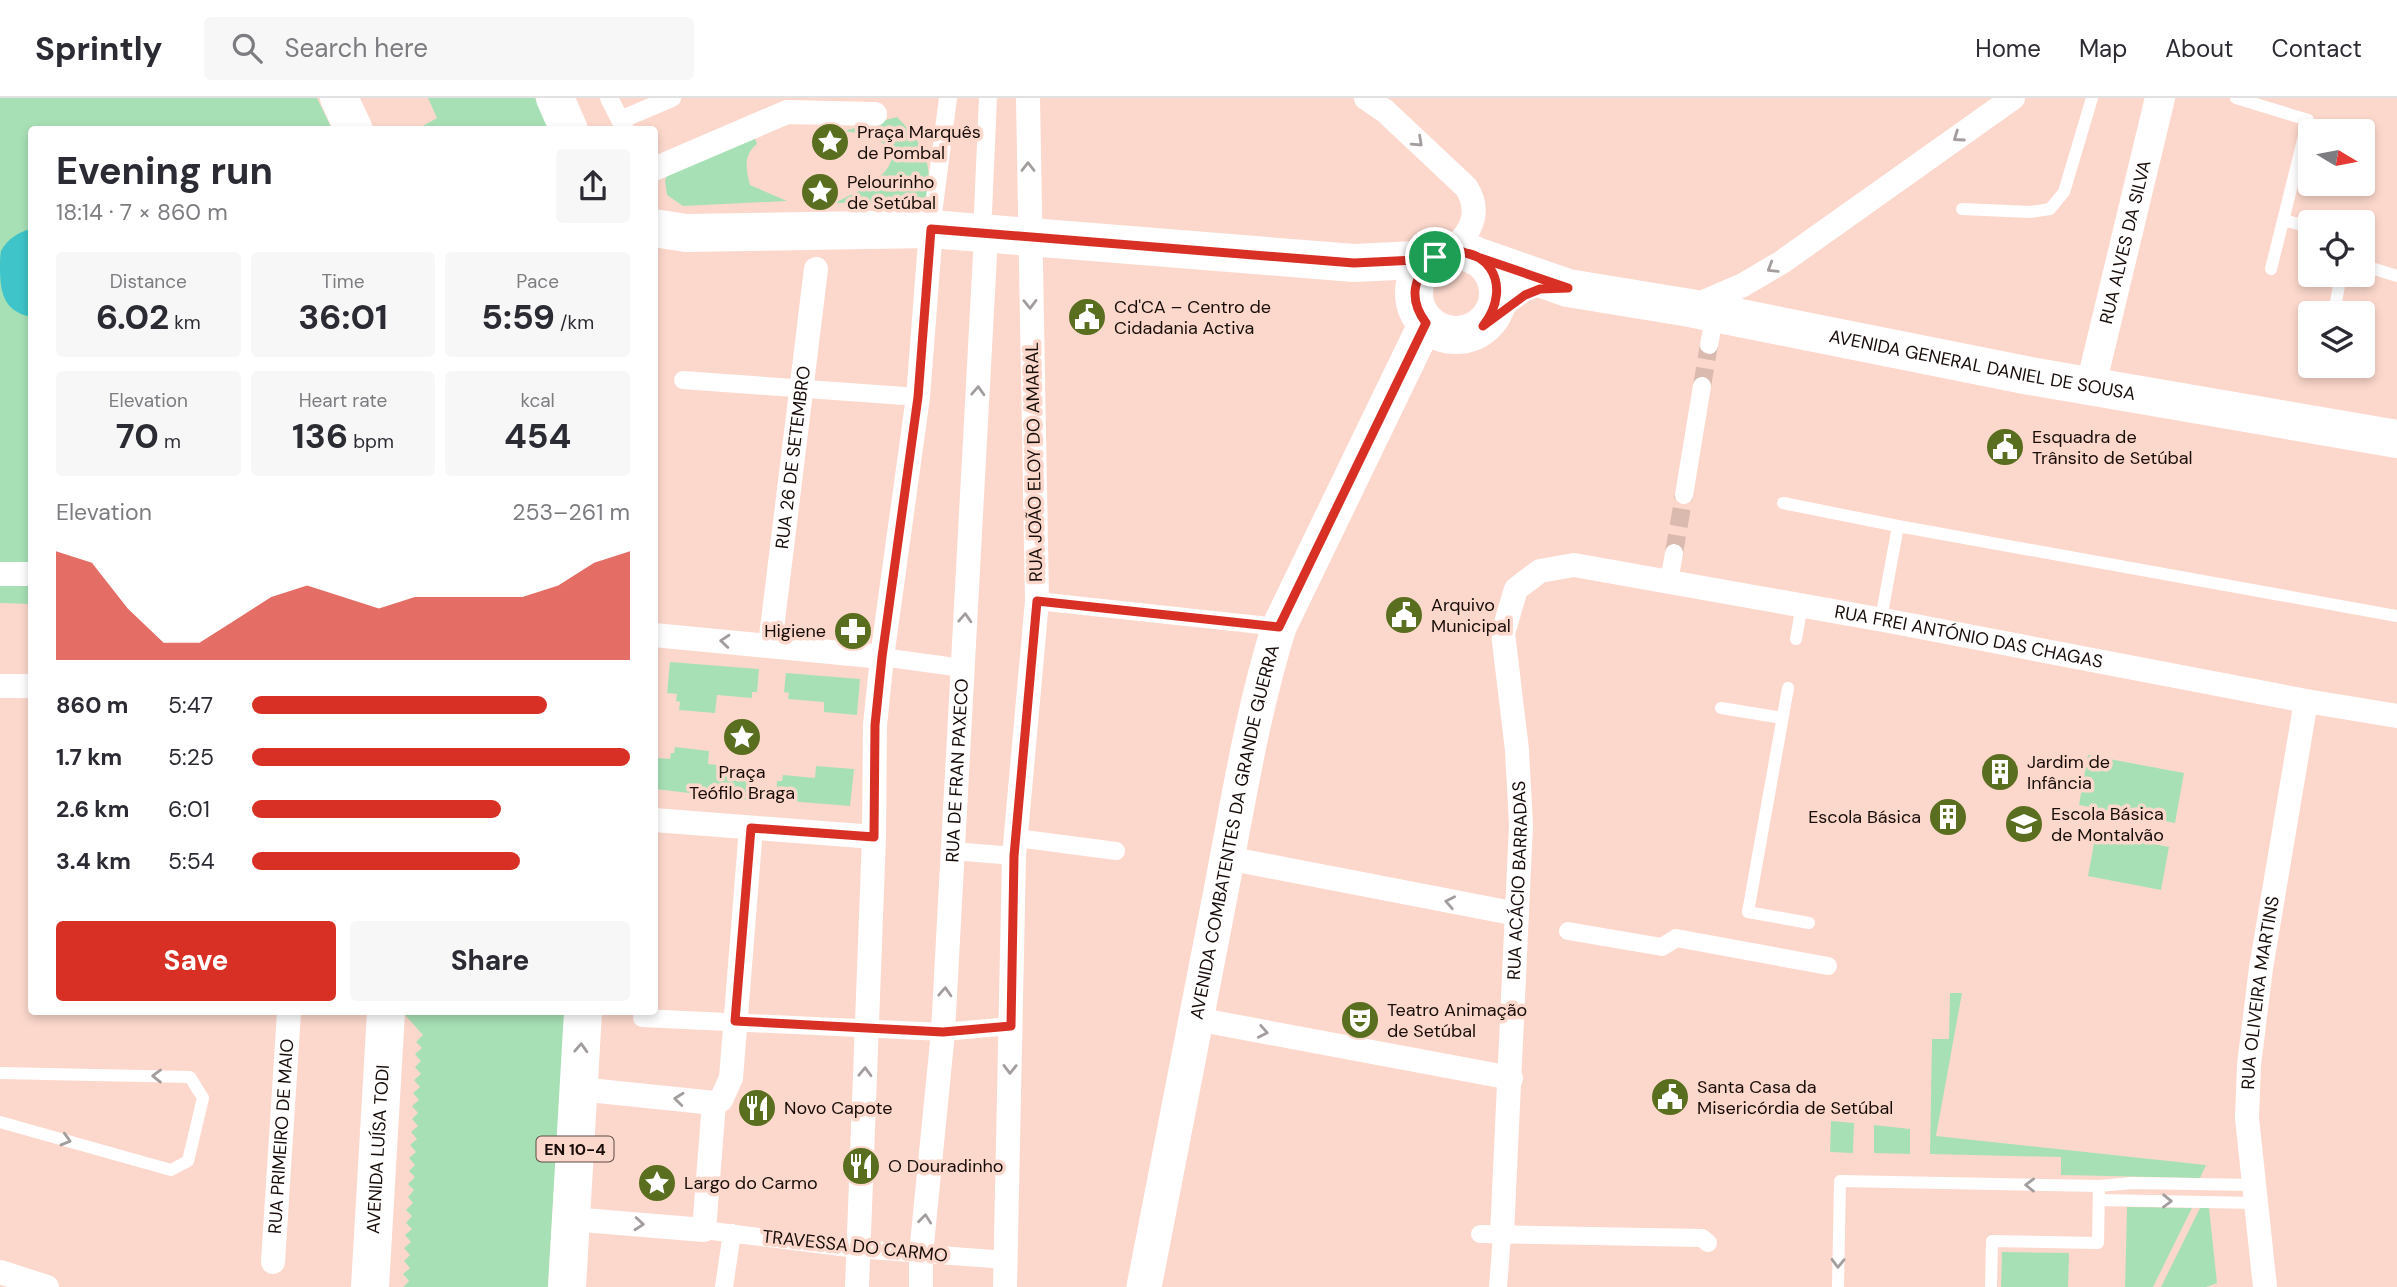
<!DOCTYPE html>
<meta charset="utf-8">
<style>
body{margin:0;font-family:"DM Sans",sans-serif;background:#f7f7f7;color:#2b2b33;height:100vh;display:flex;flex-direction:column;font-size:26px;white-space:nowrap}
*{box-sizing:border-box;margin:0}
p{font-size:23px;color:#7c7c81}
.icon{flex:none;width:38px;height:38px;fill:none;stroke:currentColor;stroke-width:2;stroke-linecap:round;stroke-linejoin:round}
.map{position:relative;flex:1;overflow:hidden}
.drawer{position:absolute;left:28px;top:28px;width:630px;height:889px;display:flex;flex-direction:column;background:#fff;border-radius:7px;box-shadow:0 4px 10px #0003}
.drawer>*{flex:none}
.needle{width:46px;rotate:100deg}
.controls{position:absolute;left:2298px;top:21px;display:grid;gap:14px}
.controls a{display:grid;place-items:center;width:77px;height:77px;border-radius:7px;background:#fff;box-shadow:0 4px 10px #0003;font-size:35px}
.pin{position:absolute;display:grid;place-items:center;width:60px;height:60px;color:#fff;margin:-30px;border:4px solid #fff;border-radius:50%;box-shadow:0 2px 7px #0007}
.round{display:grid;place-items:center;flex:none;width:74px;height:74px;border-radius:7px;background:#f7f7f7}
.headline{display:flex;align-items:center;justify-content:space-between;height:119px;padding:0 28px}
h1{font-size:38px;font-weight:700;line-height:52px}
.stats{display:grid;grid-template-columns:repeat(3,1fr);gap:10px;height:119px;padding:7px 28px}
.stats div{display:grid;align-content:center;border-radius:7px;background:#f7f7f7;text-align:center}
.stats b{font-size:35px;font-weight:700}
.stats small{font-size:19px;font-weight:400}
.stats p{font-size:19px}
.chart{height:196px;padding:14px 28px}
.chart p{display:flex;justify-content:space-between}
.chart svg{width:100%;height:126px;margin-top:7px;fill:#d93025;opacity:.7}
.button{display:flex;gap:14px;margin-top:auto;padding:14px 28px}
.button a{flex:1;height:80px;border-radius:7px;background:#d93025;color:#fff;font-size:28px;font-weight:700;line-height:80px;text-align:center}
.button a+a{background:#f7f7f7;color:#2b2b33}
ul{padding:0 28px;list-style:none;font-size:23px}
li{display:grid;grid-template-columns:112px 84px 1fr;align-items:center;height:52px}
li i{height:18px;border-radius:9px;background:#d93025}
header{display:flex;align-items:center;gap:42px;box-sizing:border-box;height:98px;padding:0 35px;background:#fff;border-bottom:2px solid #e1e1e2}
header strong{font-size:33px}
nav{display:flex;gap:38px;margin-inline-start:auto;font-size:24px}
.search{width:490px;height:63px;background:#f7f7f7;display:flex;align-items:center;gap:18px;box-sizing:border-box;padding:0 24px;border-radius:7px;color:#7c7c81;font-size:26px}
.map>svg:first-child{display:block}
</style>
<header>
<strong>Sprintly</strong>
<div class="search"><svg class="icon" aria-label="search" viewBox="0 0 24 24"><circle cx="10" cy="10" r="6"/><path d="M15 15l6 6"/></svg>Search here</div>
<nav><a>Home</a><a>Map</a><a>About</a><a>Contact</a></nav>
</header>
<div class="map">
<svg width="2397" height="1189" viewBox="0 0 2397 1189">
<rect width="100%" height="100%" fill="#fcd8cc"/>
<path fill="#a8e0b6" d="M 0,0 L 317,0 L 332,31 L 32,32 L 31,506 L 0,505 Z
M 428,0 L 535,0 L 549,31 L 422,32 L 421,29 L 437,20 Z
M 897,19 C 927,50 930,62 930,105 L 835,105 C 857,93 891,82 893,54 C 882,40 861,35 844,33 Z
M 753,35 L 757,46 C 743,57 746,71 750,87 L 787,103 L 683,108 L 667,97 L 665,83 L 669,70 Z
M 670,564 L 759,571 L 757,594 L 752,594 L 752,600 L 717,597 L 715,615 L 679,612 L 680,604 L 676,603 L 677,596 L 667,595 Z
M 786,575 L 860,581 L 857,617 L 824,614 L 824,604 L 788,601 L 789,595 L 784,594 Z
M 675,649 L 709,653 L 708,666 L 749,670 L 748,677 L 752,678 L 749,702 L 655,691 L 658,660 L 670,661 L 671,655 L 674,655 Z
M 2088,657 L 2184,675 L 2175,725 L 2079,707 Z
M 816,668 L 854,671 L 850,708 L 776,702 L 777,683 L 782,683 L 783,677 L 815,680 Z
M 2096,735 L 2169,749 L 2161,792 L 2088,778 Z
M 1950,895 L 1962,895 L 1936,1038 L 2206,1067 L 2200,1080 L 2061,1077 L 2061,1059 L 1930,1056 L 1932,941 L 1949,941 Z
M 405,914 L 565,914 L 548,1189 L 403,1189 L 409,1183 L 403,1176 L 410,1170 L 404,1163 L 410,1157 L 404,1150 L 411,1144 L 405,1137 L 412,1131 L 406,1125 L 412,1118 L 406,1112 L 413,1105 L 408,1099 L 414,1092 L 408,1086 L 415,1079 L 409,1073 L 415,1067 L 409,1060 L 416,1054 L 410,1047 L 417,1041 L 411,1034 L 418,1028 L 412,1021 L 418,1015 L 412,1008 L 419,1002 L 413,995 L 420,989 L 414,982 L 421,976 L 415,969 L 421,963 L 415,956 L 422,950 L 416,944 L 423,937 L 405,917 Z
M 1831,1023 L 1854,1025 L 1853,1055 L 1830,1054 Z
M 1874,1027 L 1910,1031 L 1910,1056 L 1874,1055 Z
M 2127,1109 L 2192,1110 L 2153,1189 L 2125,1189 Z
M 2200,1110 L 2209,1110 L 2217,1185 L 2206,1189 L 2161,1189 Z
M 2002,1154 L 2069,1155 L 2068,1189 L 2001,1189 Z"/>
<path fill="#3fc5c9" d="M 31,131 L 32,131 L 31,219 C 3,213 0,194 0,169 C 0,164 0,158 1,153 C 7,141 19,134 31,131 Z"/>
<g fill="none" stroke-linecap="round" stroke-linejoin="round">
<path stroke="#dabaaf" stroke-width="18" stroke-dasharray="18 9" stroke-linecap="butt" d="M 1702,288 L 1709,247
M 1674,455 L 1684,397"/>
<path stroke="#fff" stroke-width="12" d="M 2236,0 L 2308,22 L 2271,171
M 1962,111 L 2030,114 L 2050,111 L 2064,94 L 2092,0
M 2283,122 L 2310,129
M 2362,167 L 2397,178
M 2334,215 L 2341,177
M 1783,405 L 1898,428 L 1881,521
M 1898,428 L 2397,518
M 1796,541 L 1802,507
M 1788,590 L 1748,814 L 1809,825
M 1721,610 L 1782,620
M 0,975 L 190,979 L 203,1000 L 188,1063 L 171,1072 L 0,1024
M 2099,1102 L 2256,1105
M 1838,1189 L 1840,1083 L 2099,1088 L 2132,1085 L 2254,1087
M 1991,1189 L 1992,1143 L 2098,1145 L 2099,1088"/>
<path stroke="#fff" stroke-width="18" d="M 609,0 L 625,31
M 620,22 L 672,0
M 983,114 L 988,0
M 931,131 L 948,0
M 1709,247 L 1715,215
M 683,282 L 918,299
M 1684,397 L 1702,288
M 1669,484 L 1674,455
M 1037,503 L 1279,529
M 882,559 L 962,570
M 1016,740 L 1116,753
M 953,753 L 1014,758
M 1568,833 L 1662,849 L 1676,840 L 1828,868
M 642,920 L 943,934 L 1011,928
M 704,1132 L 857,1151 L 1007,1162
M 1480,1136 L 1702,1140 L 1708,1145
M 724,1189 L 732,1135
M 1498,1189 L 1502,1137"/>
<g stroke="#fff" stroke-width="24">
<path d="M 1366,0 L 1385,13 L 1466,89 C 1483,115 1470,138 1447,154"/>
<path d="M 654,71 L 787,14 L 875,16"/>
<path d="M 1692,209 L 1743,187 L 1782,164 L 2013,0"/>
<path d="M 0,476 L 32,476"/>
<path d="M 654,537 L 882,559 L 875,627 L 874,739 L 654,722"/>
<path id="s1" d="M 770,547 L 816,171"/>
<path d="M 882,559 L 918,299 L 931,131"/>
<path d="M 0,588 L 32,588"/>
<path d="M 1227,760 L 1517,816"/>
<path d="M 1196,921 L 1511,980"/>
<path d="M 714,1005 L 721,1002 L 731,980 L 751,730"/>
<path d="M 571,1121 L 704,1132 L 714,1005 L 579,991"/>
<path id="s2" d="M 1502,1137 L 1521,727 L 1517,652 L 1503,535 L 1516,491 L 1540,473 L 1574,467 L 1889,523 L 2306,603 L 2397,618"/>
<path id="s3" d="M 273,1164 L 289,914"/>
<path d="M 0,1174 L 47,1189"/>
<path d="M 857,1189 L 874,739"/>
<path id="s4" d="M 921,1189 L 921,1156 L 943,934 L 985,157"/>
<path d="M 1005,1189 L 1014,758 L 1037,503 L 1028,0"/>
<path id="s5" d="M 2265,1189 L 2247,1020 L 2249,967 L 2261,870 L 2306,603"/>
</g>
<path stroke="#fff" stroke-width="30" id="s6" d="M 2091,287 L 2160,0"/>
<path stroke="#fff" stroke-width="35" id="s7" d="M 1144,1189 C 1169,1057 1196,925 1221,793 C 1238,705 1252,615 1279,529 L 1426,225"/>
<g stroke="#fff" stroke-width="38">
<path d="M 339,0 L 354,32"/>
<path d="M 555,0 L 569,32"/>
<path d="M 654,130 L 686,135 L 931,131 L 1354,165 L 1416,162 L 1435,159"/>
<circle cx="1456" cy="195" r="42"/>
<path id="s8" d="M 1473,157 L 1568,190 L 1690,210 L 2030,278 L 2397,341"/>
<path id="s9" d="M 370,1189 L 386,914"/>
<path d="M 567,1189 L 583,914"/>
</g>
</g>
<defs><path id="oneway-chevron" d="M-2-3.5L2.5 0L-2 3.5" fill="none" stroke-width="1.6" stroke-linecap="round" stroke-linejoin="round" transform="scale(1.75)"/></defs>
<g stroke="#a39e9d">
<use href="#oneway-chevron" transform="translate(1958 39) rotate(145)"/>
<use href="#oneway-chevron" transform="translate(1418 44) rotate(43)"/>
<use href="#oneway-chevron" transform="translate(1028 69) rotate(-90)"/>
<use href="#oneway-chevron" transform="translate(1772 170) rotate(148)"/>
<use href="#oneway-chevron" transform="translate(1030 206) rotate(89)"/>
<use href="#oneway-chevron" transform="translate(978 293) rotate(-87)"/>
<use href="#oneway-chevron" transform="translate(965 520) rotate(-87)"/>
<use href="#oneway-chevron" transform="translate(725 543) rotate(-175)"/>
<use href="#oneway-chevron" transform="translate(1450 804) rotate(-169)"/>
<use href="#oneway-chevron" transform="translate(945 894) rotate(-87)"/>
<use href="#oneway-chevron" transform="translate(1263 934) rotate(11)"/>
<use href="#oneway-chevron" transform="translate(581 950) rotate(-87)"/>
<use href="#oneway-chevron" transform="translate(1010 971) rotate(91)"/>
<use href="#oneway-chevron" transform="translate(865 974) rotate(-88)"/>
<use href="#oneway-chevron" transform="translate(157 978) rotate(-179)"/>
<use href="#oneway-chevron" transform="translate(679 1001) rotate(-174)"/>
<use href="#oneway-chevron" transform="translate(66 1042) rotate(16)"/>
<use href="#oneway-chevron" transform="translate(2030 1087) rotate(-179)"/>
<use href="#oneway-chevron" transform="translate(2167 1103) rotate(1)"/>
<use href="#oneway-chevron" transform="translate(925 1121) rotate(-84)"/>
<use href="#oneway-chevron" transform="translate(639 1126) rotate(5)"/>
<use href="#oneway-chevron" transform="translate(1838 1165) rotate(91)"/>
</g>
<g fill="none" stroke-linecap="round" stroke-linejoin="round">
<defs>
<path id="route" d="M 1435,159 C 1413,178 1408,201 1426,225 L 1279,529 L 1037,503 L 1014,758 L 1011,928 L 943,934 L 735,923 L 751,730 L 874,739 L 875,627 L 882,559 L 918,299 L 931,131 L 1354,165 L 1416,162 L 1460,153 L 1568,190 L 1540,191 L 1525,197 L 1483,228 C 1516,186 1485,139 1435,159"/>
</defs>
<use href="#route" stroke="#fff" stroke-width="14"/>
<use href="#route" stroke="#d93025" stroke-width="9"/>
</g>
<defs>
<symbol id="sight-disc" viewBox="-11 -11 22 22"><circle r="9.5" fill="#596e1e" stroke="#fcd8cc"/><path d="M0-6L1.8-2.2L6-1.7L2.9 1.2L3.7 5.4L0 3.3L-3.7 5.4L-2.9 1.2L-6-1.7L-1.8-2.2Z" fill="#fff"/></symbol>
<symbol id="civic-disc" viewBox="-11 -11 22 22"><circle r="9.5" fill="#596e1e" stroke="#fcd8cc"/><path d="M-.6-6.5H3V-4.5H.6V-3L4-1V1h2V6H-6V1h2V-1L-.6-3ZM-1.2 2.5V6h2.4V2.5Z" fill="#fff"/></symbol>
<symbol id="pharmacy-disc" viewBox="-11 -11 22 22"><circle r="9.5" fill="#596e1e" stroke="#fcd8cc"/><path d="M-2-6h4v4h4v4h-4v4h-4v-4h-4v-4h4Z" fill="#fff"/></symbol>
<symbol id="building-disc" viewBox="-11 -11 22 22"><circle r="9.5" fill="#596e1e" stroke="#fcd8cc"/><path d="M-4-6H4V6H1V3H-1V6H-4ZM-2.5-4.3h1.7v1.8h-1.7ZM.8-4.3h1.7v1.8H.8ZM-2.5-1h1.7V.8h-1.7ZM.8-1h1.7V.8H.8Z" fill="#fff"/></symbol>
<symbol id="school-disc" viewBox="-11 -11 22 22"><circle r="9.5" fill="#596e1e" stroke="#fcd8cc"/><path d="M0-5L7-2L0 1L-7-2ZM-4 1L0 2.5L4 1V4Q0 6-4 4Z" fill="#fff"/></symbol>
<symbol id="theatre-disc" viewBox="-11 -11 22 22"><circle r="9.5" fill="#596e1e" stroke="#fcd8cc"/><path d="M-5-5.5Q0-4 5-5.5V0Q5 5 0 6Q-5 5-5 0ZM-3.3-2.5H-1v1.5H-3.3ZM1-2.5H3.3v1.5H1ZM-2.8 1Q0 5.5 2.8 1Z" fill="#fff"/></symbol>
<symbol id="restaurant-disc" viewBox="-11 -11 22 22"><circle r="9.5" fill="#596e1e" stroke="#fcd8cc"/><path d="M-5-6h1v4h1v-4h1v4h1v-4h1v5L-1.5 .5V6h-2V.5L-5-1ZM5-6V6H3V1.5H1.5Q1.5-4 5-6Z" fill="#fff"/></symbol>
</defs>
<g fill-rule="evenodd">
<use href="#sight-disc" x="808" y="22" width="44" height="44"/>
<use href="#sight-disc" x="798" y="72" width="44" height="44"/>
<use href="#civic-disc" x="1065" y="197" width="44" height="44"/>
<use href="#civic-disc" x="1983" y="327" width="44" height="44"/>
<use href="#civic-disc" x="1382" y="495" width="44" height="44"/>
<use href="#pharmacy-disc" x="831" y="511" width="44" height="44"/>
<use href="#sight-disc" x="720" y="617" width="44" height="44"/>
<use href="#building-disc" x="1978" y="652" width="44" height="44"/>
<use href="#building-disc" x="1926" y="697" width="44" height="44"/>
<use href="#school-disc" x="2002" y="704" width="44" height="44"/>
<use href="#theatre-disc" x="1338" y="900" width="44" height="44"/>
<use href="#civic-disc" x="1648" y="977" width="44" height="44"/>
<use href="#restaurant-disc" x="735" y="988" width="44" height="44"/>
<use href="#restaurant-disc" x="839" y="1046" width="44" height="44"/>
<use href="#sight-disc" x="635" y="1063" width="44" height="44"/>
</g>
<g text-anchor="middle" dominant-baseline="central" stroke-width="7" stroke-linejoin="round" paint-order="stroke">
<rect fill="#fcd8cc" stroke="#5c4a44" stroke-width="2" x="536.5" y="1038.5" width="77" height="25" rx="5"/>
<g font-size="16" font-weight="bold" fill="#180d09">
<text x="575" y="1051">EN 10-4</text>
</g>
<g font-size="18" fill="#180d09" stroke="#fcd8cc" text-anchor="start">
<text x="857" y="34">Praça Marquês<tspan x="857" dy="21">de Pombal</tspan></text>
<text x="847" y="84">Pelourinho<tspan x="847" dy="21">de Setúbal</tspan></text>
<text x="1114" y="209">Cd'CA – Centro de<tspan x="1114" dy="21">Cidadania Activa</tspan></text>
<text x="2032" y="339">Esquadra de<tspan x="2032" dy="21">Trânsito de Setúbal</tspan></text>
<text x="1431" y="507">Arquivo<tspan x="1431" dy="21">Municipal</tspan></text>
<text x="826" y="533" text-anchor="end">Higiene</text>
<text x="2027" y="664">Jardim de<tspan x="2027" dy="21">Infância</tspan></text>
<text x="742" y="674" text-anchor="middle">Praça<tspan x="742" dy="21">Teófilo Braga</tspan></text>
<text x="2051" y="716">Escola Básica<tspan x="2051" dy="21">de Montalvão</tspan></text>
<text x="1921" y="719" text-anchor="end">Escola Básica</text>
<text x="1387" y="912">Teatro Animação<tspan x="1387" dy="21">de Setúbal</tspan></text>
<text x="1697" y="989">Santa Casa da<tspan x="1697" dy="21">Misericórdia de Setúbal</tspan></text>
<text x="784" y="1010">Novo Capote</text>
<text x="888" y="1068">O Douradinho</text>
<text x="684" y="1085">Largo do Carmo</text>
</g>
<g font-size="18" fill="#180d09" stroke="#fcd8cc">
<text stroke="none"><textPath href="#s6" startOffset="147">RUA ALVES DA SILVA</textPath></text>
<text stroke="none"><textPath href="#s8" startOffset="522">AVENIDA GENERAL DANIEL DE SOUSA</textPath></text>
<text stroke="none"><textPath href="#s1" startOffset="189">RUA 26 DE SETEMBRO</textPath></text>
<text transform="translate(1034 364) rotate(-91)">RUA JOÃO ELOY DO AMARAL</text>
<text stroke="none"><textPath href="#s2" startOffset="1115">RUA FREI ANTÓNIO DAS CHAGAS</textPath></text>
<text stroke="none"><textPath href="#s4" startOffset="518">RUA DE FRAN PAXECO</textPath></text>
<text stroke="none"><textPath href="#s7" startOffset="464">AVENIDA COMBATENTES DA GRANDE GUERRA</textPath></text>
<text stroke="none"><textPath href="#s2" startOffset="355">RUA ACÁCIO BARRADAS</textPath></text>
<text stroke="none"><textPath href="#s5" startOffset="296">RUA OLIVEIRA MARTINS</textPath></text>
<text stroke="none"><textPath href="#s3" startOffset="126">RUA PRIMEIRO DE MAIO</textPath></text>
<text stroke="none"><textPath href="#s9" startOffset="138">AVENIDA LUÍSA TODI</textPath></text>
<text transform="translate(855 1148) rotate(6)">TRAVESSA DO CARMO</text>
</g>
</g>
</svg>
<div class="controls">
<a><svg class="needle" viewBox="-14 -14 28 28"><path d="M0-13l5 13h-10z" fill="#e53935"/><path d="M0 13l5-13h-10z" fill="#7c7c81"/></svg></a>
<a><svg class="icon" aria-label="locate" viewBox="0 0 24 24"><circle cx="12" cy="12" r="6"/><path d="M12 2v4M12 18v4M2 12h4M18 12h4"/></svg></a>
<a><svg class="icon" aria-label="layers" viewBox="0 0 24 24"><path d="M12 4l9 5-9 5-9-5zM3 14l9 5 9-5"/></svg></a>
</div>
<div class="pin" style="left:1435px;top:159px;background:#1e9e55"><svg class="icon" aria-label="arrive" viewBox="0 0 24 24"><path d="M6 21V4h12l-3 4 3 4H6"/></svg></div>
<section class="drawer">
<div class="headline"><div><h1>Evening run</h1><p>18:14 · 7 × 860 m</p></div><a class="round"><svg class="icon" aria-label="share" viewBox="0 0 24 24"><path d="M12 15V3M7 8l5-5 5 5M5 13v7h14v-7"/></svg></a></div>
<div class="stats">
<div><p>Distance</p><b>6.02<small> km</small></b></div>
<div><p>Time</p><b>36:01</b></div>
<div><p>Pace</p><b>5:59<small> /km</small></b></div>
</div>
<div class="stats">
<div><p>Elevation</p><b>70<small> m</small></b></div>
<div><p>Heart rate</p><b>136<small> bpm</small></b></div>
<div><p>kcal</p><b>454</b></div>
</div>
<div class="chart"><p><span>Elevation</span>253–261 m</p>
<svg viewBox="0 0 160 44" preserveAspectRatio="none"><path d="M0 44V6L10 10L20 26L30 38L40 38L50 30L60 22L70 18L80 22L90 26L100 22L110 22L120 22L130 22L140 18L150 10L160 6V44z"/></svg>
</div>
<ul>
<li><b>860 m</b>5:47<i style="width:78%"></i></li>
<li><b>1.7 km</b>5:25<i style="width:100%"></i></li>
<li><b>2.6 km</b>6:01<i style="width:66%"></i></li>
<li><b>3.4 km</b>5:54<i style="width:71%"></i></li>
</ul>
<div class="button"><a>Save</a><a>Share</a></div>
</section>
</div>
